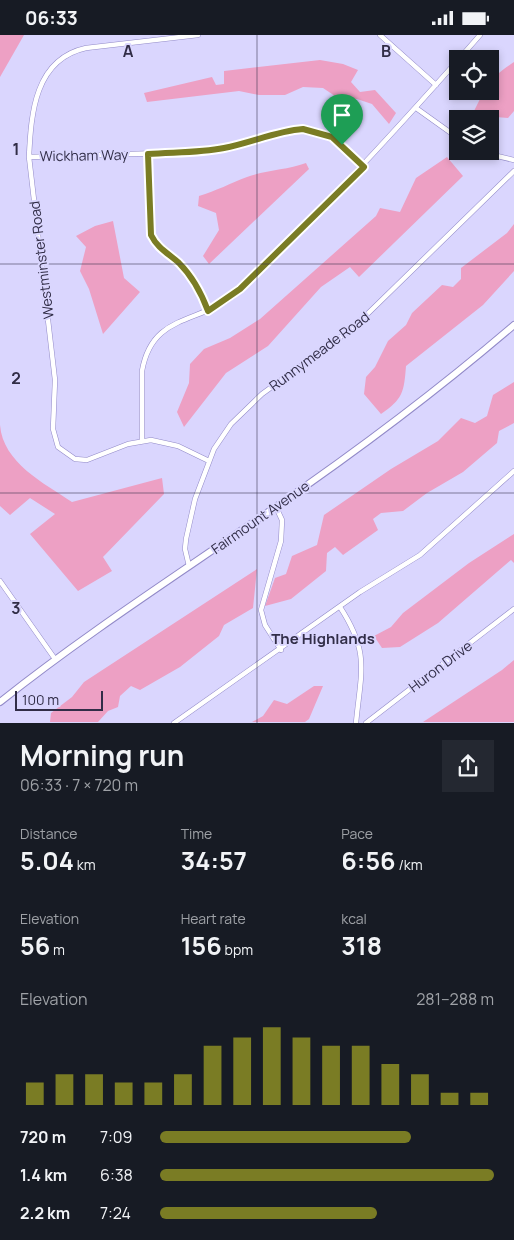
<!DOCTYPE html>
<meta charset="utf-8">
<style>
body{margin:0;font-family:Manrope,sans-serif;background:#242831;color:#f1f3f6;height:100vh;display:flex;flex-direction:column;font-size:19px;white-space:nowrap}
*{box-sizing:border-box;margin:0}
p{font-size:16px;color:#9ea1a6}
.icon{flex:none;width:28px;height:28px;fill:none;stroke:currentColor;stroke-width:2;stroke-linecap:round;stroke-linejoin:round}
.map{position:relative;height:688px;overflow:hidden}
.panel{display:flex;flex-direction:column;background:#171b24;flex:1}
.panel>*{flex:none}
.buttons{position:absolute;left:449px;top:15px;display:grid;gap:10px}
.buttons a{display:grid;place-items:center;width:50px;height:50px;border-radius:0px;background:#171b24;box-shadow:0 2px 8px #0003;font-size:25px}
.scale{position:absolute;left:15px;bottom:12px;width:88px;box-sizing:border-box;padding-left:5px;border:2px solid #312d47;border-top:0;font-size:14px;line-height:18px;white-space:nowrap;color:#312d47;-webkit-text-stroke:4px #dad6fe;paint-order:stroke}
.pin{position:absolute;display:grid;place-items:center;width:42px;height:42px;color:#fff;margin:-51px -21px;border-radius:50% 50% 50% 0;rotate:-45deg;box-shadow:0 0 5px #0007}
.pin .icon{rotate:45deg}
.round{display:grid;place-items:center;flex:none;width:52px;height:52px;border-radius:0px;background:#242831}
.head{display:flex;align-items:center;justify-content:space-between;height:85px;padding:0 20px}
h1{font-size:28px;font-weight:700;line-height:38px}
.stats{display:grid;grid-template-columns:repeat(3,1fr);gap:8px;height:85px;padding:5px 20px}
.stats div{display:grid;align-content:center}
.stats b{font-size:25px;font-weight:700}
.stats small{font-size:14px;font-weight:400}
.stats p{font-size:14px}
.chart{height:140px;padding:10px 20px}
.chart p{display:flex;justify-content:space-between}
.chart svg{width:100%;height:90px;margin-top:5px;stroke:#7a7c24;stroke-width:6}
ul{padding:0 20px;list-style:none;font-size:16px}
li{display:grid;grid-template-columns:80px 60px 1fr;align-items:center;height:38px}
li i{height:12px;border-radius:6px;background:#7a7c24}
.status{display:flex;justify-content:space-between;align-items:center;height:35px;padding:0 25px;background:#171b24;direction:ltr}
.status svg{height:14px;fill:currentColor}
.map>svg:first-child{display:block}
</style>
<div class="status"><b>06:33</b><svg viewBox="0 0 49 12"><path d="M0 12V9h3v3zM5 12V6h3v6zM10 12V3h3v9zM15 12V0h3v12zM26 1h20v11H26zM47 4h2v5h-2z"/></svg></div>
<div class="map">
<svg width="514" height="688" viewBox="0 0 514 688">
<rect width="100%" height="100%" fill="#dad6fe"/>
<path fill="#eda0c4" d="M 0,0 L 24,0 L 0,42 Z
M 320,25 L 343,29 L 358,35 L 351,47 L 360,57 L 375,55 L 396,78 L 389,89 L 372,69 L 357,64 L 338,63 L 323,53 L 303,52 L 285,60 L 259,60 L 239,56 L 147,67 L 144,58 L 212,42 L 216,50 L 224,49 L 224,36 Z
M 514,27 L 514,76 L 508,83 L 472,80 L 484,56 L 490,56 C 490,42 503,35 514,27 Z
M 447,122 L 463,141 L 359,242 L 350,232 L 321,252 L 268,311 L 226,338 L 184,392 L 177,377 L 189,348 L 190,329 L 204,314 L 230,303 L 260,284 L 376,181 L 380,173 L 400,177 L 416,143 Z
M 306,128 L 309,134 L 209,229 L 203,221 L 219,195 L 216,178 L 198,171 L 199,161 C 216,156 231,148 247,142 C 266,135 287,135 306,128 Z
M 113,186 L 124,243 L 140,257 L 103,299 L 89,254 L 80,236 L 86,212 L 76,201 L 95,191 Z
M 514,189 L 514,236 L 483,270 L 406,331 C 404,357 403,364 381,379 L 364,359 L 366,342 L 375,332 L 388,306 L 406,290 L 412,278 L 442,250 L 453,252 L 461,244 L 461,233 L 507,198 Z
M 514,347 L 514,388 L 499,396 L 497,408 L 463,437 L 427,458 L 403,476 L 381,478 L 373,484 L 378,495 L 343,520 L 335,512 L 327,518 L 326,536 L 291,564 L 265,571 L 275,543 L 286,539 L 292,521 L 317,510 L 324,480 L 391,434 L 438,406 L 461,383 L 475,388 L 487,381 L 493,360 Z
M 0,390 C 3,428 44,448 72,467 L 162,443 L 164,459 L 103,522 L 112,536 L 78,556 L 30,499 L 55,479 L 30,463 L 10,480 L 0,471 Z
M 514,499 L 514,528 L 511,525 L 438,588 L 400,612 L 382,613 L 374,601 L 391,592 L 403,578 L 469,528 Z
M 257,534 L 253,573 L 224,590 L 219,601 L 180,632 L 140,655 L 131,651 L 120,661 L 118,672 L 108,676 L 98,687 L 50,687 L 51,678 L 72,662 L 84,647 Z
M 514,625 L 514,687 L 423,687 L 502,635 Z
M 314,651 L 323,651 L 309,684 L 305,687 L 252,687 L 263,681 L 274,665 L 287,669 Z"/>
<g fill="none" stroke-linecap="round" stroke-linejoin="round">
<defs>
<path id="street" d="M 198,0 L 86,13 C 35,24 31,78 29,122 L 55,345 L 53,394 L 58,412 L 75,424 L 87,425 L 128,409 L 151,405 L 178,411 L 209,426
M 380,0 L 436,50
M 459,24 L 480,0
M 416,73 L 458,103
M 476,116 L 514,125
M 148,119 L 151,200 C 159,216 173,221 185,234 C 196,246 202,261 208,276
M 29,122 L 197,117 L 226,113 L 269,101 L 303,95 L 332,101 L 363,132
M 142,406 L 142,336 C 152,279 197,289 233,261 C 252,245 269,225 287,208 C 347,149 402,88 458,25
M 276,472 L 282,485 L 281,506 L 261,575 L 265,590 L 281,615
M 189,531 L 185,514 L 186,504 L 195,464 L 214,414 L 231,389 L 262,359 L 353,293 L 514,136
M 0,546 L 55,624
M 340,572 C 370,618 361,636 356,688
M 174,688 L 360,557 L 420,520 L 514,436
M 366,688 L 514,574"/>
<path id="secondary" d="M 0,667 C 88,597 182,537 274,473 C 357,416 438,355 514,290"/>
</defs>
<use href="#street" stroke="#928ac8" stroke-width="5.5"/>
<use href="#secondary" stroke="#928ac8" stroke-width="8"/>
<use href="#street" stroke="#fff" stroke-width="4.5"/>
<use href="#secondary" stroke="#fff" stroke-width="6"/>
</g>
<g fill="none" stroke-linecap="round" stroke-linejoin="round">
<defs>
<path id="route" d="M 303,94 L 332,102 L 364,132 L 240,254 L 208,276 C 201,257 193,242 179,228 C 168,218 158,214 151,200 L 148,119 C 173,117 199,118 224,113 C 251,108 276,96 303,94 Z"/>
</defs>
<use href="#route" stroke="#fff" stroke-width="10"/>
<use href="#route" stroke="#7a7c24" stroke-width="6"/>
</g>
<path fill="none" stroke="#312d47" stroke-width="1" stroke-opacity="0.55" d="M 257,0 L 257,688M 0,229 L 514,229M 0,458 L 514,458"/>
<g text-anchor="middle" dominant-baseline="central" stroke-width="4" stroke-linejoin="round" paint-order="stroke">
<g font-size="14" fill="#312d47" stroke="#dad6fe">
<text transform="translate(84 120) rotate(-1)">Wickham Way</text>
<text transform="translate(41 225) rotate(-97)">Westminster Road</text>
<text transform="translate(319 316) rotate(-37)">Runnymeade Road</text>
<text transform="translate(260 482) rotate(-35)">Fairmount Avenue</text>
<text transform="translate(440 631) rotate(-37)">Huron Drive</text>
</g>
<g font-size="15" font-weight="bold" fill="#312d47" stroke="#dad6fe">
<text x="323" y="603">The Highlands</text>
</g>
</g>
<g font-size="16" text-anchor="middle" font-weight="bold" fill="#312d47" stroke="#dad6fe" stroke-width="4" stroke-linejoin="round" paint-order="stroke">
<text x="128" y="22">A</text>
<text x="386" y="22">B</text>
<text x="16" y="120">1</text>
<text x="16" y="349">2</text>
<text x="16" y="579">3</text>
</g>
</svg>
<div class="buttons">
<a><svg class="icon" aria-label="locate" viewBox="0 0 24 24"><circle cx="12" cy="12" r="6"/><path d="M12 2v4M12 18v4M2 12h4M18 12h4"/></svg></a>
<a><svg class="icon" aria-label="layers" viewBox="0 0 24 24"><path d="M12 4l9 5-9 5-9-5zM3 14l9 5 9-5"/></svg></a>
</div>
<div class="scale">100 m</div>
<div class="pin" style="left:342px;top:110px;background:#1e9e55"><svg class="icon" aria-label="arrive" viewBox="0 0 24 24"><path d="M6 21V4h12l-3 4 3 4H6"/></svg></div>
</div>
<section class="panel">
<div class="head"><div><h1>Morning run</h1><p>06:33 · 7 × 720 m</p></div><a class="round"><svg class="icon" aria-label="share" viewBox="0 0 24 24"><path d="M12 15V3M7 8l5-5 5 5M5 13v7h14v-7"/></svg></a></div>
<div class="stats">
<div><p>Distance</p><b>5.04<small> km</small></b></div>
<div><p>Time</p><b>34:57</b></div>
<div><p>Pace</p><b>6:56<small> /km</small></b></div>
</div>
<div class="stats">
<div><p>Elevation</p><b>56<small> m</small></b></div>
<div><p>Heart rate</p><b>156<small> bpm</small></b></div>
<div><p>kcal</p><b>318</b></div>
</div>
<div class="chart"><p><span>Elevation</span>281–288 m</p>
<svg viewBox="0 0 160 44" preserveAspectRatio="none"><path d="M5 44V33M15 44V29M25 44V29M35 44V33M45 44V33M55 44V29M65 44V15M75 44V11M85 44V6M95 44V11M105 44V15M115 44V15M125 44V24M135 44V29M145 44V38M155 44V38"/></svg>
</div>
<ul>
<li><b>720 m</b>7:09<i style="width:75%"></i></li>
<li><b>1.4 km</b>6:38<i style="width:100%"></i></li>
<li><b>2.2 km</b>7:24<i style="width:65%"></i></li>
</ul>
</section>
